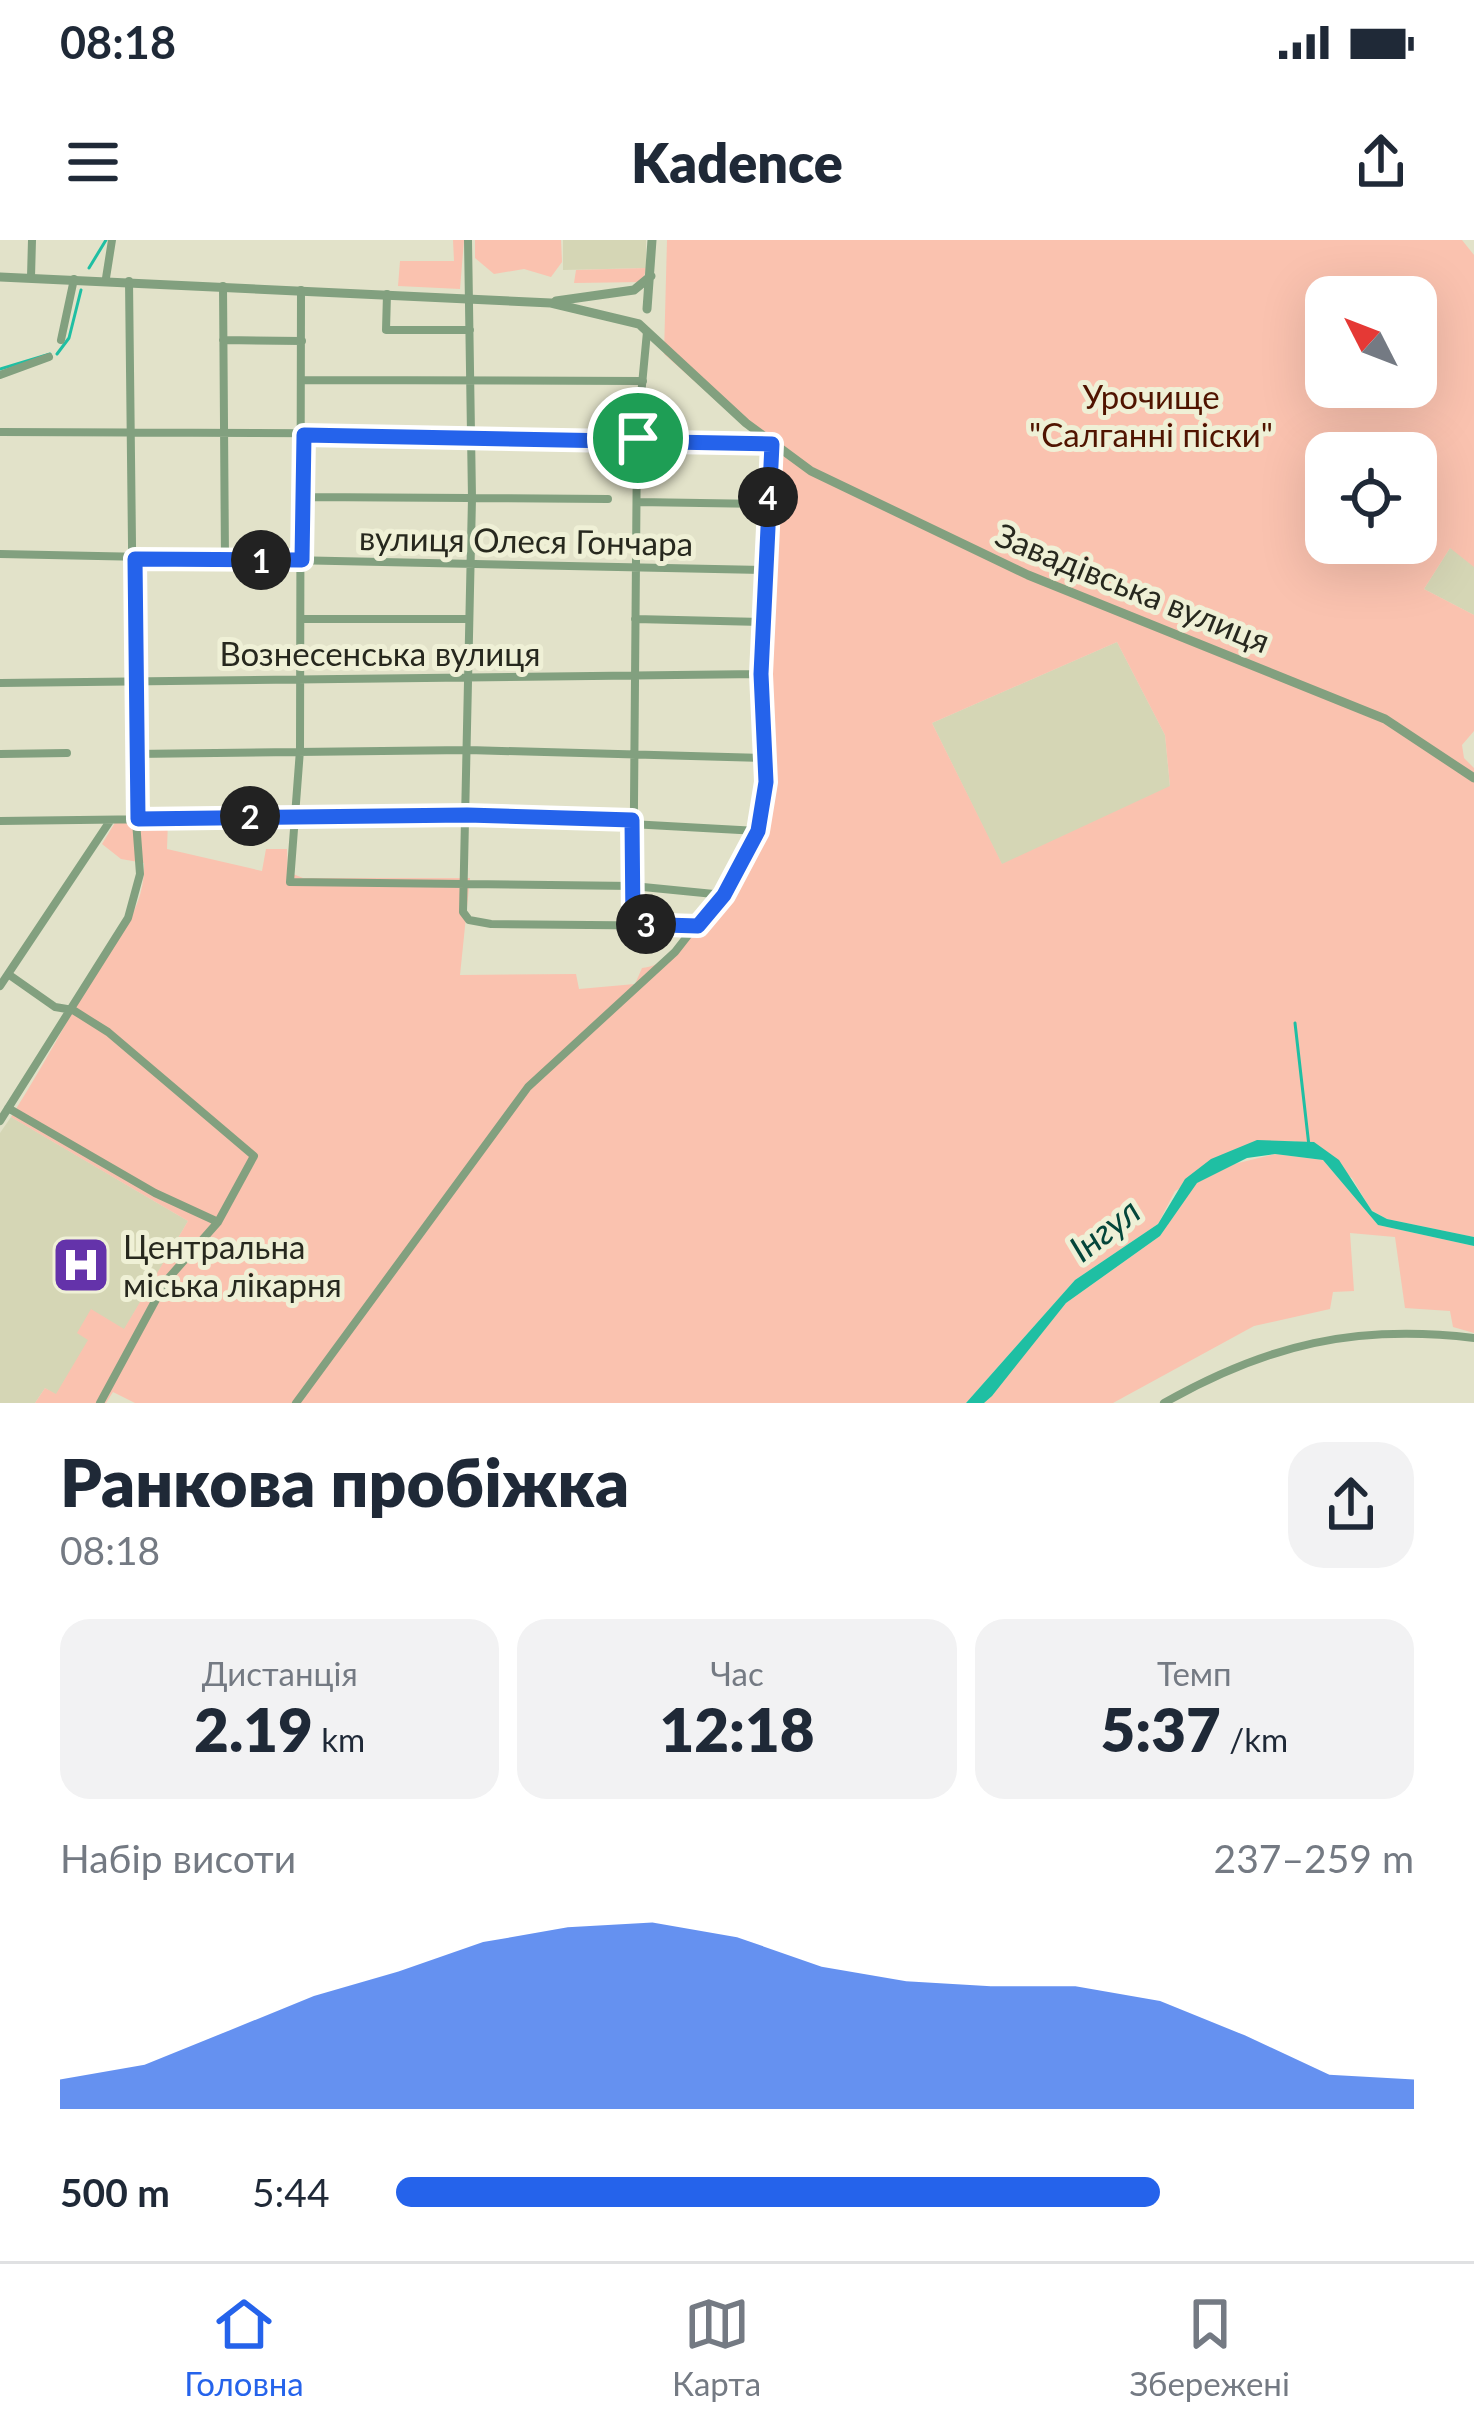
<!DOCTYPE html>
<html lang="uk">
<meta charset="utf-8">
<style>
body{margin:0;font-family:Lato,sans-serif;background:#f2f2f3;color:#1f2937;height:100vh;display:flex;flex-direction:column;font-size:45px;white-space:nowrap}
*{box-sizing:border-box;margin:0}
p{font-size:39px;color:#747a83}
.icon{flex:none;width:66px;height:66px;fill:none;stroke:currentColor;stroke-width:2;stroke-linecap:round;stroke-linejoin:round}
.map{position:relative;height:1163px;overflow:hidden}
.sheet{display:flex;flex-direction:column;background:#fff;flex:1}
.sheet>*{flex:none}
.needle{width:78px;rotate:312deg}
.tools{position:absolute;left:1305px;top:36px;display:grid;gap:24px}
.tools a{display:grid;place-items:center;width:132px;height:132px;border-radius:24px;background:#fff;box-shadow:0 12px 48px #0002;font-size:60px}
.pin{position:absolute;display:grid;place-items:center;width:102px;height:102px;color:#fff;margin:-51px;border:6px solid #fff;border-radius:50%;box-shadow:0 3px 12px #0007}
.km{position:absolute;width:60px;height:60px;margin:-30px;border-radius:50%;background:#222;color:#fff;font-size:33px;line-height:60px;text-align:center}
.round{display:grid;place-items:center;flex:none;width:126px;height:126px;border-radius:36px;background:#f2f2f3}
.headline{display:flex;align-items:center;justify-content:space-between;height:204px;padding:0 60px}
h1{font-size:66px;font-weight:800;line-height:90px}
.metrics{display:grid;grid-template-columns:repeat(3,1fr);gap:18px;height:204px;padding:12px 60px}
.metrics div{display:grid;align-content:center;border-radius:30px;background:#f2f2f3;text-align:center}
.metrics b{font-size:60px;font-weight:800}
.metrics small{font-size:33px;font-weight:400}
.metrics p{font-size:33px}
.chart{height:336px;padding:24px 60px}
.chart p{display:flex;justify-content:space-between}
.chart svg{width:100%;height:216px;margin-top:12px;fill:#2563eb;opacity:.7}
ul{padding:0 60px;list-style:none;font-size:39px}
li{display:grid;grid-template-columns:192px 144px 1fr;align-items:center;height:90px}
li i{height:30px;border-radius:15px;background:#2563eb}
.status{display:flex;justify-content:space-between;align-items:center;height:84px;padding:0 60px;background:#fff;direction:ltr}
.status svg{height:33px;fill:currentColor}
header{display:flex;justify-content:space-between;align-items:center;height:156px;padding:0 60px;background:#fff;font-size:54px;font-weight:800}
.menu{display:flex;justify-content:space-around;align-items:center;height:168px;border-top:3px solid #e0e1e3;background:#fff;font-size:33px;color:#747a83}
.menu a{display:grid;justify-items:center;gap:6px}
.menu .selected{color:#2563eb}
.map>svg:first-child{display:block}
</style>
<div class="status"><b>08:18</b><svg viewBox="0 0 49 12"><path d="M0 12V9h3v3zM5 12V6h3v6zM10 12V3h3v9zM15 12V0h3v12zM26 1h20v11H26zM47 4h2v5h-2z"/></svg></div>
<header><svg class="icon" aria-label="menu" viewBox="0 0 24 24"><path d="M4 6h16M4 12h16M4 18h16"/></svg>Kadence<svg class="icon" aria-label="share" viewBox="0 0 24 24"><path d="M12 15V3M7 8l5-5 5 5M5 13v7h14v-7"/></svg></header>
<div class="map">
<svg width="1474" height="1163" viewBox="0 0 1474 1163">
<rect width="100%" height="100%" fill="#e2e2c9"/>
<path fill="#d5d6b5" d="M 563,0 L 646,0 L 646,28 L 563,30 Z
M 1450,308 L 1474,314 L 1474,375 L 1424,349 Z
M 1117,402 L 1165,495 L 1170,547 L 1002,625 L 932,483 Z
M 11,877 L 188,981 L 124,1090 L 89,1100 L 56,1155 L 45,1148 L 35,1163 L 0,1163 L 0,893 Z"/>
<path fill="#fac2af" fill-rule="evenodd" d="M 453,0 L 464,0 L 460,49 L 398,46 L 400,21 L 454,21 Z
M 475,0 L 561,0 L 562,22 L 551,37 L 524,29 L 494,34 L 475,18 Z
M 667,0 L 1462,0 L 1474,15 L 1474,327 L 1450,308 L 1424,349 L 1474,375 L 1474,491 L 1462,505 L 1464,518 L 1474,528 L 1474,997 L 1387,979 L 1371,970 L 1352,938 L 1295,901 L 1270,901 L 1175,951 L 1158,984 L 1075,1040 L 966,1163 L 135,1163 L 113,1152 L 106,1163 L 35,1163 L 45,1148 L 56,1154 L 88,1100 L 77,1093 L 91,1069 L 124,1089 L 188,981 L 11,877 C 36,837 59,797 81,756 C 104,710 146,678 144,623 L 121,619 L 102,604 L 116,581 L 168,580 L 167,609 L 262,631 L 266,609 L 287,609 L 288,632 L 303,638 L 470,638 L 460,735 L 576,734 L 579,749 L 635,744 L 642,728 C 662,726 673,712 687,699 C 789,609 769,505 767,382 C 766,328 774,271 778,216 L 664,114 ZM 1326,57 L 1416,57 L 1416,147 L 1326,147 ZM 1326,213 L 1416,213 L 1416,303 L 1326,303 ZM 1117,402 L 1165,495 L 1170,546 L 1002,624 L 932,483 Z
M 646,28 L 643,42 L 574,43 L 576,30 Z
M 1275,914 L 1323,920 L 1378,985 L 1474,1006 L 1474,1093 L 1453,1087 L 1450,1071 L 1405,1068 L 1395,997 L 1350,993 L 1354,1051 L 1333,1052 L 1330,1069 L 1254,1086 L 1113,1163 L 984,1163 L 1066,1063 L 1160,996 L 1196,943 L 1222,927 Z"/>
<path fill="#1fbfa3" d="M 1257,900 L 1314,902 L 1339,920 L 1372,971 L 1387,979 L 1474,997 L 1474,1006 L 1378,985 L 1323,920 L 1275,914 L 1247,918 L 1197,943 L 1160,996 L 1066,1063 L 992,1156 L 984,1163 L 966,1163 L 1075,1040 L 1158,984 L 1185,939 L 1211,919 Z"/>
<g fill="none" stroke-linecap="round" stroke-linejoin="round">
<path stroke="#1fbfa3" stroke-width="3" d="M 89,28 L 106,0
M 57,114 L 69,98 L 81,50
M 0,129 L 50,114
M 1295,783 L 1309,906"/>
<path stroke="#82a07f" stroke-width="8" d="M 468,0 L 472,258 L 463,672 L 469,680 L 491,684 L 697,686
M 31,37 L 32,0
M 106,38 L 112,0
M 223,46 L 225,320
M 301,50 L 300,510 L 290,642 L 633,646 L 724,655
M 387,54 L 386,90 L 470,90
M 61,100 L 74,39
M 223,100 L 302,101
M 0,135 L 49,117
M 303,140 L 643,141
M 0,192 L 471,194 L 772,204 L 761,434 L 766,542 L 758,591 L 739,630 L 675,712 L 528,847 L 296,1163
M 304,257 L 608,259
M 637,262 L 768,264
M 0,314 L 763,330
M 301,379 L 469,379
M 635,379 L 762,382
M 0,443 L 760,434
M 0,514 L 67,513
M 134,514 L 468,510 L 765,518
M 0,581 L 467,575 L 758,591
M 633,684 L 637,198 L 647,92
M 8,734 L 55,767 L 73,770 L 108,792 L 254,916 L 218,982 L 166,1041 L 100,1163
M 0,746 L 110,581
M 8,868 L 155,953 L 218,982
M 0,881 L 128,678 L 140,634 L 135,568 L 129,41
M 1164,1163 C 1268,1104 1356,1084 1474,1098"/>
<path stroke="#82a07f" stroke-width="9" d="M 0,37 L 551,63 L 639,84 L 746,183 L 811,231 L 1028,335 L 1385,479 L 1474,538
M 556,61 L 634,50 L 651,36
M 647,69 L 652,0"/>
</g>
<g fill="none" stroke-linecap="round" stroke-linejoin="round">
<defs>
<path id="route" d="M 304,195 L 772,204 L 761,434 L 766,542 L 758,591 L 724,655 L 698,686 L 633,684 L 632,580 L 467,575 L 138,579 L 135,319 L 302,320 Z"/>
</defs>
<use href="#route" stroke="#fff" stroke-width="24"/>
<use href="#route" stroke="#2563eb" stroke-width="15"/>
</g>
<defs>
<symbol id="hospital-square" viewBox="-11 -11 22 22"><rect x="-9" y="-9" width="18" height="18" rx="4" fill="#6433aa" stroke="#eff0d6"/><path d="M-5-5h3v3.5h4V-5h3V5h-3V1.5h-4V5h-3Z" fill="#fff"/></symbol>
</defs>
<g fill-rule="evenodd">
<use href="#hospital-square" x="48" y="992" width="66" height="66"/>
</g>
<g text-anchor="middle" dominant-baseline="central" stroke-width="10" stroke-linejoin="round" paint-order="stroke">
<g font-size="33" fill="#501400" stroke="#eff0d6">
<text x="1151" y="156">Урочище<tspan x="1151" dy="38">"Салганні піски"</tspan></text>
</g>
<g font-size="33" fill="#27281e" stroke="#eff0d6">
<text transform="translate(526 300) rotate(1)">вулиця Олеся Гончара</text>
<text transform="translate(1133 347) rotate(22)">Завадівська вулиця</text>
<text x="380" y="413">Вознесенська вулиця</text>
</g>
<g font-size="33" fill="#27281e" stroke="#eff0d6" text-anchor="start">
<text x="123" y="1006">Центральна<tspan x="123" dy="38">міська лікарня</tspan></text>
</g>
<g font-size="36" font-style="italic" fill="#04463a" stroke="#eff0d6">
<text transform="translate(1104 989) rotate(-38)">Інгул</text>
</g>
</g>
</svg>
<div class="tools">
<a><svg class="needle" viewBox="-14 -14 28 28"><path d="M0-13l5 13h-10z" fill="#e53935"/><path d="M0 13l5-13h-10z" fill="#747a83"/></svg></a>
<a><svg class="icon" aria-label="locate" viewBox="0 0 24 24"><circle cx="12" cy="12" r="6"/><path d="M12 2v4M12 18v4M2 12h4M18 12h4"/></svg></a>
</div>
<div class="pin" style="left:638px;top:198px;background:#1e9e55"><svg class="icon" aria-label="arrive" viewBox="0 0 24 24"><path d="M6 21V4h12l-3 4 3 4H6"/></svg></div>
<b class="km" style="left:261px;top:320px">1</b>
<b class="km" style="left:250px;top:576px">2</b>
<b class="km" style="left:646px;top:684px">3</b>
<b class="km" style="left:768px;top:257px">4</b>
</div>
<section class="sheet">
<div class="headline"><div><h1>Ранкова пробіжка</h1><p>08:18</p></div><a class="round"><svg class="icon" aria-label="share" viewBox="0 0 24 24"><path d="M12 15V3M7 8l5-5 5 5M5 13v7h14v-7"/></svg></a></div>
<div class="metrics">
<div><p>Дистанція</p><b>2.19<small> km</small></b></div>
<div><p>Час</p><b>12:18</b></div>
<div><p>Темп</p><b>5:37<small> /km</small></b></div>
</div>
<div class="chart"><p><span>Набір висоти</span>237–259 m</p>
<svg viewBox="0 0 160 44" preserveAspectRatio="none"><path d="M0 44V38L10 35L20 28L30 21L40 16L50 10L60 7L70 6L80 9L90 15L100 18L110 19L120 19L130 22L140 29L150 37L160 38V44z"/></svg>
</div>
<ul>
<li><b>500 m</b>5:44<i style="width:75%"></i></li>
</ul>
</section>
<nav class="menu">
<a class="selected"><svg class="icon" aria-label="home" viewBox="0 0 24 24"><path d="M3 11l9-7 9 7M6 9v11h12V9"/></svg>Головна</a>
<a><svg class="icon" aria-label="map" viewBox="0 0 24 24"><path d="M3 6l6-2 6 2 6-2v14l-6 2-6-2-6 2zM9 4v14M15 6v14"/></svg>Карта</a>
<a><svg class="icon" aria-label="saved" viewBox="0 0 24 24"><path d="M7 4h10v16l-5-4-5 4z"/></svg>Збережені</a>
</nav>
